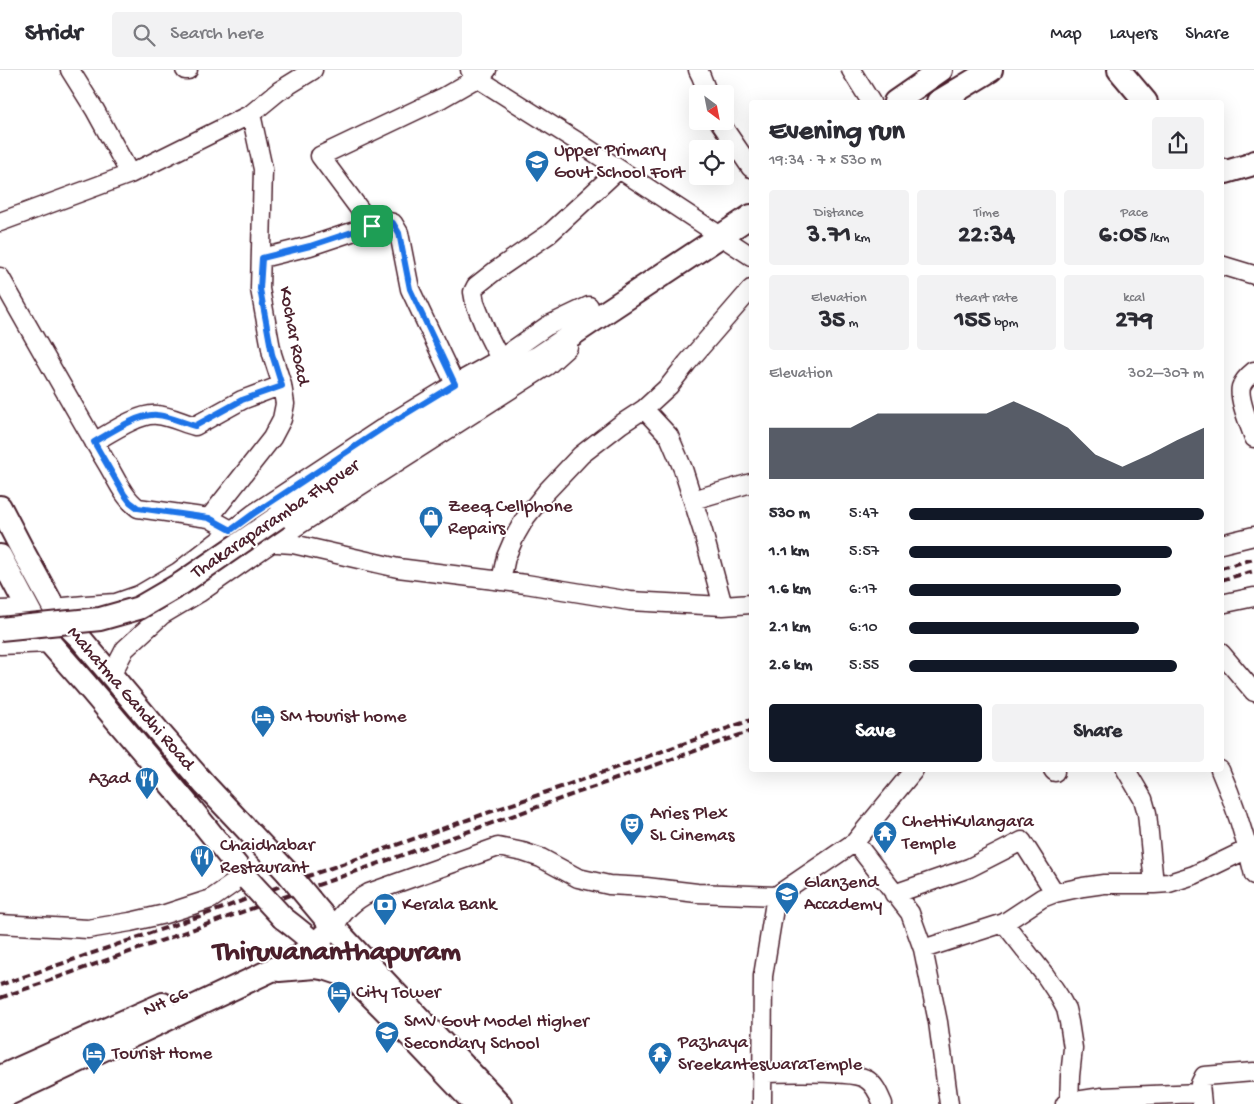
<!DOCTYPE html>
<meta charset="utf-8">
<style>
body{margin:0;font-family:"Gochi Hand",sans-serif;background:#f2f2f3;color:#2b2b33;height:100vh;display:flex;flex-direction:column;font-size:19px;white-space:nowrap}
*{box-sizing:border-box;margin:0}
p{font-size:16px;color:#7c7c81}
.icon{flex:none;width:28px;height:28px;fill:none;stroke:currentColor;stroke-width:2;stroke-linecap:round;stroke-linejoin:round}
.map{position:relative;flex:1;overflow:hidden}
.sheet{position:absolute;left:749px;top:30px;width:475px;height:672px;display:flex;flex-direction:column;background:#fff;border-radius:5px;box-shadow:0 5px 20px #0002}
.sheet>*{flex:none}
.needle{width:32px;rotate:148deg}
.controls{position:absolute;left:689px;top:15px;display:grid;gap:10px}
.controls a{display:grid;place-items:center;width:45px;height:45px;border-radius:5px;background:#fff;box-shadow:0 5px 20px #0002;font-size:25px}
.pin{position:absolute;display:grid;place-items:center;width:42px;height:42px;color:#fff;margin:-21px;border-radius:10px;box-shadow:0 2px 8px #0006}
.round{display:grid;place-items:center;flex:none;width:52px;height:52px;border-radius:5px;background:#f2f2f3}
.summary{display:flex;align-items:center;justify-content:space-between;height:85px;padding:0 20px}
h1{font-size:28px;font-weight:700;line-height:38px}
.figures{display:grid;grid-template-columns:repeat(3,1fr);gap:8px;height:85px;padding:5px 20px}
.figures div{display:grid;align-content:center;border-radius:5px;background:#f2f2f3;text-align:center}
.figures b{font-size:25px;font-weight:700}
.figures small{font-size:14px;font-weight:400}
.figures p{font-size:14px}
.chart{height:140px;padding:10px 20px}
.chart p{display:flex;justify-content:space-between}
.chart svg{width:100%;height:90px;margin-top:5px;fill:#111827;opacity:.7}
.primary-button{display:flex;gap:10px;margin-top:auto;padding:10px 20px}
.primary-button a{flex:1;height:58px;border-radius:5px;background:#111827;color:#fff;font-size:20px;font-weight:700;line-height:58px;text-align:center}
.primary-button a+a{background:#f2f2f3;color:#2b2b33}
ul{padding:0 20px;list-style:none;font-size:16px}
li{display:grid;grid-template-columns:80px 60px 1fr;align-items:center;height:38px}
li i{height:12px;border-radius:6px;background:#111827}
header{display:flex;align-items:center;gap:30px;box-sizing:border-box;height:70px;padding:0 25px;background:#fff;border-bottom:1px solid #e1e1e2}
header strong{font-size:24px}
nav{display:flex;gap:28px;margin-inline-start:auto;font-size:18px}
.search{width:350px;height:45px;background:#f2f2f3;display:flex;align-items:center;gap:12px;box-sizing:border-box;padding:0 18px;border-radius:5px;color:#7c7c81;font-size:19px}
.map>svg:first-child{display:block}
</style>
<header>
<strong>Stridr</strong>
<div class="search"><svg class="icon" aria-label="search" viewBox="0 0 24 24"><circle cx="10" cy="10" r="6"/><path d="M15 15l6 6"/></svg>Search here</div>
<nav><a>Map</a><a>Layers</a><a>Share</a></nav>
</header>
<div class="map">
<svg width="1254" height="1034" viewBox="0 0 1254 1034">
<rect width="100%" height="100%" fill="#fff"/>
<filter id="ink" filterUnits="userSpaceOnUse"><feTurbulence type="fractalNoise" baseFrequency=".02" numOctaves="2"/><feDisplacementMap in="SourceGraphic" scale="10" xChannelSelector="R" yChannelSelector="G"/><feConvolveMatrix kernelMatrix="1 2 1 2 8 2 1 2 1" color-interpolation-filters="sRGB"/></filter>
<g filter="url(#ink)">
<g fill="none" stroke-linecap="round" stroke-linejoin="round">
<defs>
<path id="minor" d="M 70,0 L 95,40 L 130,104
M 185,0 L 188,0
M 470,0 L 477,8 L 575,70 L 751,186
M 698,0 L 701,6 L 708,24
M 851,0 L 871,32
M 251,44 L 263,99 L 260,219 L 272,284 L 282,315 L 285,334 L 282,349 L 272,368 L 209,448 L 231,460 L 277,469 L 278,473 L 293,474 L 398,498 L 526,514 L 630,531 L 723,536 L 751,534
M 719,51 L 751,98
M 0,152 L 130,104 L 251,44 L 279,21 L 313,0
M 372,156 L 320,86 L 442,28 L 477,8 L 487,0
M 262,188 L 310,176 L 385,151 L 393,153 L 399,163 L 410,219 L 455,314
M 1221,195 L 1254,205
M 0,207 C 35,269 70,331 106,392 C 116,408 123,427 138,438 L 209,448
M 500,289 L 487,263 L 475,233 L 473,222 L 476,216 L 495,201 L 549,164 L 619,99
M 1254,301 C 1249,305 1243,311 1241,317 C 1238,329 1250,356 1254,368
M 644,339 L 669,366 L 683,399 L 703,462 L 723,536
M 94,372 C 110,363 139,343 157,345 C 170,346 183,353 195,356 L 242,330 L 282,315
M 693,430 L 751,413
M 1221,474 L 1254,466
M 501,511 L 506,487 L 515,466 L 526,447 L 546,422 L 581,385 L 621,354 L 644,339 L 669,316 L 687,293 L 751,219
M 1221,534 L 1254,527
M 54,538 L 85,535 L 116,533 L 139,525 L 178,502 L 253,444 L 386,356 L 455,314 L 500,289 L 547,256 L 589,236
M 0,540 L 28,539
M 0,575 L 50,573
M 1221,583 L 1254,622
M 111,606 L 125,579 L 162,545 L 199,523 L 277,469 L 547,296 L 568,277
M 1053,700 L 1055,702
M 1126,700 L 1143,729 L 1147,743 L 1154,814
M 1220,700 C 1235,734 1246,769 1254,805
M 855,772 L 910,843 L 923,879 L 938,952 L 949,1034
M 894,824 L 969,798 L 1022,771 L 1055,823
M 776,826 L 855,772 L 914,700
M 1004,853 L 1045,905 L 1059,926 L 1066,939 L 1069,952 L 1073,978 L 1070,1006 L 1069,1034
M 0,854 L 88,859 L 130,852 L 165,844 L 211,829 L 244,806
M 334,856 C 345,840 352,832 369,823 L 498,777 L 523,782 L 541,788 L 578,808 L 609,815 L 646,817 L 697,823 L 776,826
M 923,879 L 1004,853 L 1042,828 L 1055,823 L 1083,817 L 1104,814 L 1154,814 L 1169,813 L 1194,805 L 1254,776
M 762,1003 C 782,1003 852,1000 866,1009 C 875,1014 879,1025 883,1034
M 762,1034 L 763,906 L 776,826
M 1065,1034 L 1069,1032 L 1102,1027 L 1200,1023
M 1202,1034 L 1200,1014 L 1204,1006 L 1254,1002"/>
<path id="major" d="M 1119,0 L 1146,32
M 895,32 L 941,0
M 938,32 L 991,0
M 1221,100 L 1226,102 L 1250,95 L 1254,92
M 0,437 L 25,485 L 54,538 L 64,552 L 80,568 L 160,663 L 205,715 L 287,802
M 278,447 L 506,302 L 539,287 L 609,240 L 751,146
M 0,486 L 34,550 L 49,572 L 85,613 L 189,736 L 248,810
M 310,830 L 326,849 L 500,1034
M 283,848 C 353,901 414,971 475,1034
M 279,900 L 315,897 L 327,899 L 345,905
M 0,1007 L 163,934
M 0,1028 L 293,890 L 315,874 L 334,856"/>
</defs>
<use href="#minor" stroke="#4a1f2b" stroke-width="21"/>
<use href="#major" stroke="#4a1f2b" stroke-width="26"/>
<use href="#minor" stroke="#fff" stroke-width="18"/>
<use href="#major" stroke="#fff" stroke-width="22"/>
<path stroke="#4a1f2b" stroke-width="4" stroke-dasharray="8 4" stroke-linecap="butt" d="M 1221,498 L 1254,489
M 1221,510 L 1254,501
M 0,915 L 223,838 L 294,811 L 751,650
M 0,928 L 751,661"/>
<defs>
<path id="major-bridge" d="M 0,559 L 100,549 L 139,538 L 182,513 L 278,447
M 287,802 L 310,830
M 248,810 L 283,848"/>
</defs>
<use href="#major-bridge" stroke="#4a1f2b" stroke-width="26" stroke-linecap="butt"/>
<use href="#major-bridge" stroke="#fff" stroke-width="22"/>
</g>
</g>
<g fill="none" stroke-linecap="round" stroke-linejoin="round" filter="url(#ink)">
<defs>
<path id="route" d="M 385,151 L 393,153 L 399,163 L 410,219 L 455,314 L 386,356 L 253,444 L 231,460 L 209,448 L 138,438 L 130,432 L 124,424 L 94,372 C 110,363 139,343 157,345 C 170,346 183,353 195,356 L 242,330 L 282,316 L 272,284 L 260,219 L 262,188 L 310,176 Z"/>
</defs>
<use href="#route" stroke="#fff" stroke-width="10"/>
<use href="#route" stroke="#1a73e8" stroke-width="6"/>
</g>
<defs>
<symbol id="school-pin" viewBox="-11 -11 22 30"><path d="M0 17L-7.5 6A9.5 9.5 0 1 1 7.5 6Z" fill="#1f6fb2" stroke="#fff"/><path d="M0-5L7-2L0 1L-7-2ZM-4 1L0 2.5L4 1V4Q0 6-4 4Z" fill="#fff"/></symbol>
<symbol id="shop-pin" viewBox="-11 -11 22 30"><path d="M0 17L-7.5 6A9.5 9.5 0 1 1 7.5 6Z" fill="#1f6fb2" stroke="#fff"/><path d="M-5-2.5h2.3a2.7 3.5 0 0 1 5.4 0H5L5.5 6h-11ZM-1.5-2.5h3a1.5 2.3 0 0 0-3 0Z" fill="#fff"/></symbol>
<symbol id="hotel-pin" viewBox="-11 -11 22 30"><path d="M0 17L-7.5 6A9.5 9.5 0 1 1 7.5 6Z" fill="#1f6fb2" stroke="#fff"/><path d="M-6-4.5h1.5V1H6V5H4.5V3h-9V5H-6ZM-4 0a1.8 1.8 0 1 1 3.6 0ZM.5 0V-2.5h3Q6-2.5 6 0Z" fill="#fff"/></symbol>
<symbol id="restaurant-pin" viewBox="-11 -11 22 30"><path d="M0 17L-7.5 6A9.5 9.5 0 1 1 7.5 6Z" fill="#1f6fb2" stroke="#fff"/><path d="M-5-6h1v4h1v-4h1v4h1v-4h1v5L-1.5 .5V6h-2V.5L-5-1ZM5-6V6H3V1.5H1.5Q1.5-4 5-6Z" fill="#fff"/></symbol>
<symbol id="theatre-pin" viewBox="-11 -11 22 30"><path d="M0 17L-7.5 6A9.5 9.5 0 1 1 7.5 6Z" fill="#1f6fb2" stroke="#fff"/><path d="M-5-5.5Q0-4 5-5.5V0Q5 5 0 6Q-5 5-5 0ZM-3.3-2.5H-1v1.5H-3.3ZM1-2.5H3.3v1.5H1ZM-2.8 1Q0 5.5 2.8 1Z" fill="#fff"/></symbol>
<symbol id="temple-pin" viewBox="-11 -11 22 30"><path d="M0 17L-7.5 6A9.5 9.5 0 1 1 7.5 6Z" fill="#1f6fb2" stroke="#fff"/><path d="M0-6L5-2H3V0L6.5 2.5H4V6H1.5V3h-3V6H-4V2.5H-6.5L-3 0V-2H-5Z" fill="#fff"/></symbol>
<symbol id="bank-pin" viewBox="-11 -11 22 30"><path d="M0 17L-7.5 6A9.5 9.5 0 1 1 7.5 6Z" fill="#1f6fb2" stroke="#fff"/><path d="M-6-4H6V4H-6ZM0-2.3a2.3 2.3 0 1 0 0 4.6a2.3 2.3 0 1 0 0-4.6Z" fill="#fff"/></symbol>
</defs>
<g fill-rule="evenodd">
<use href="#school-pin" x="523" y="78" width="28" height="38"/>
<use href="#shop-pin" x="417" y="434" width="28" height="38"/>
<use href="#hotel-pin" x="249" y="633" width="28" height="38"/>
<use href="#restaurant-pin" x="133" y="695" width="28" height="38"/>
<use href="#theatre-pin" x="618" y="741" width="28" height="38"/>
<use href="#temple-pin" x="871" y="749" width="28" height="38"/>
<use href="#restaurant-pin" x="188" y="773" width="28" height="38"/>
<use href="#school-pin" x="773" y="810" width="28" height="38"/>
<use href="#bank-pin" x="371" y="821" width="28" height="38"/>
<use href="#hotel-pin" x="325" y="909" width="28" height="38"/>
<use href="#school-pin" x="373" y="949" width="28" height="38"/>
<use href="#hotel-pin" x="80" y="970" width="28" height="38"/>
<use href="#temple-pin" x="646" y="970" width="28" height="38"/>
</g>
<g text-anchor="middle" dominant-baseline="central" stroke-width="4" stroke-linejoin="round" paint-order="stroke">
<g font-size="19" fill="#4a1f2b" stroke="#fff" text-anchor="start">
<text x="554" y="81">Upper Primary<tspan x="554" dy="22">Govt School Fort</tspan></text>
<text x="448" y="437">Zeeq Cellphone<tspan x="448" dy="22">Repairs</tspan></text>
<text x="280" y="647">SM tourist home</text>
<text x="130" y="709" text-anchor="end">Azad</text>
<text x="650" y="744">Aries Plex<tspan x="650" dy="22">SL Cinemas</tspan></text>
<text x="902" y="752">ChettiKulangara<tspan x="902" dy="22">Temple</tspan></text>
<text x="220" y="776">Chaidhabar<tspan x="220" dy="22">Restaurant</tspan></text>
<text x="804" y="813">Glanzend<tspan x="804" dy="22">Accademy</tspan></text>
<text x="402" y="835">Kerala Bank</text>
<text x="356" y="923">City Tower</text>
<text x="404" y="952">SMV Govt Model Higher<tspan x="404" dy="22">Secondary School</tspan></text>
<text x="678" y="973">Pazhaya<tspan x="678" dy="22">SreekanteswaraTemple</tspan></text>
<text x="112" y="984">Tourist Home</text>
</g>
<g font-size="19" fill="#4a1f2b" stroke="#fff">
<text transform="translate(293 266) rotate(79)">Kochar Road</text>
<text transform="translate(276 450) rotate(-34)">Thakaraparamba Flyover</text>
<text transform="translate(130 629) rotate(49)">Mahatma Gandhi Road</text>
<text transform="translate(166 933) rotate(-24)">NH 66</text>
</g>
<g font-size="29" font-weight="bold" fill="#4a1f2b" stroke="#fff">
<text x="337" y="884">Thiruvananthapuram</text>
</g>
</g>
</svg>
<div class="controls">
<a><svg class="needle" viewBox="-14 -14 28 28"><path d="M0-13l5 13h-10z" fill="#e53935"/><path d="M0 13l5-13h-10z" fill="#7c7c81"/></svg></a>
<a><svg class="icon" aria-label="locate" viewBox="0 0 24 24"><circle cx="12" cy="12" r="6"/><path d="M12 2v4M12 18v4M2 12h4M18 12h4"/></svg></a>
</div>
<div class="pin" style="left:372px;top:156px;background:#1e9e55"><svg class="icon" aria-label="arrive" viewBox="0 0 24 24"><path d="M6 21V4h12l-3 4 3 4H6"/></svg></div>
<section class="sheet">
<div class="summary"><div><h1>Evening run</h1><p>19:34 · 7 × 530 m</p></div><a class="round"><svg class="icon" aria-label="share" viewBox="0 0 24 24"><path d="M12 15V3M7 8l5-5 5 5M5 13v7h14v-7"/></svg></a></div>
<div class="figures">
<div><p>Distance</p><b>3.71<small> km</small></b></div>
<div><p>Time</p><b>22:34</b></div>
<div><p>Pace</p><b>6:05<small> /km</small></b></div>
</div>
<div class="figures">
<div><p>Elevation</p><b>35<small> m</small></b></div>
<div><p>Heart rate</p><b>155<small> bpm</small></b></div>
<div><p>kcal</p><b>279</b></div>
</div>
<div class="chart"><p><span>Elevation</span>302–307 m</p>
<svg viewBox="0 0 160 44" preserveAspectRatio="none"><path d="M0 44V19L10 19L20 19L30 19L40 12L50 12L60 12L70 12L80 12L90 6L100 12L110 19L120 32L130 38L140 32L150 25L160 19V44z"/></svg>
</div>
<ul>
<li><b>530 m</b>5:47<i style="width:100%"></i></li>
<li><b>1.1 km</b>5:57<i style="width:89%"></i></li>
<li><b>1.6 km</b>6:17<i style="width:72%"></i></li>
<li><b>2.1 km</b>6:10<i style="width:78%"></i></li>
<li><b>2.6 km</b>5:55<i style="width:91%"></i></li>
</ul>
<div class="primary-button"><a>Save</a><a>Share</a></div>
</section>
</div>
